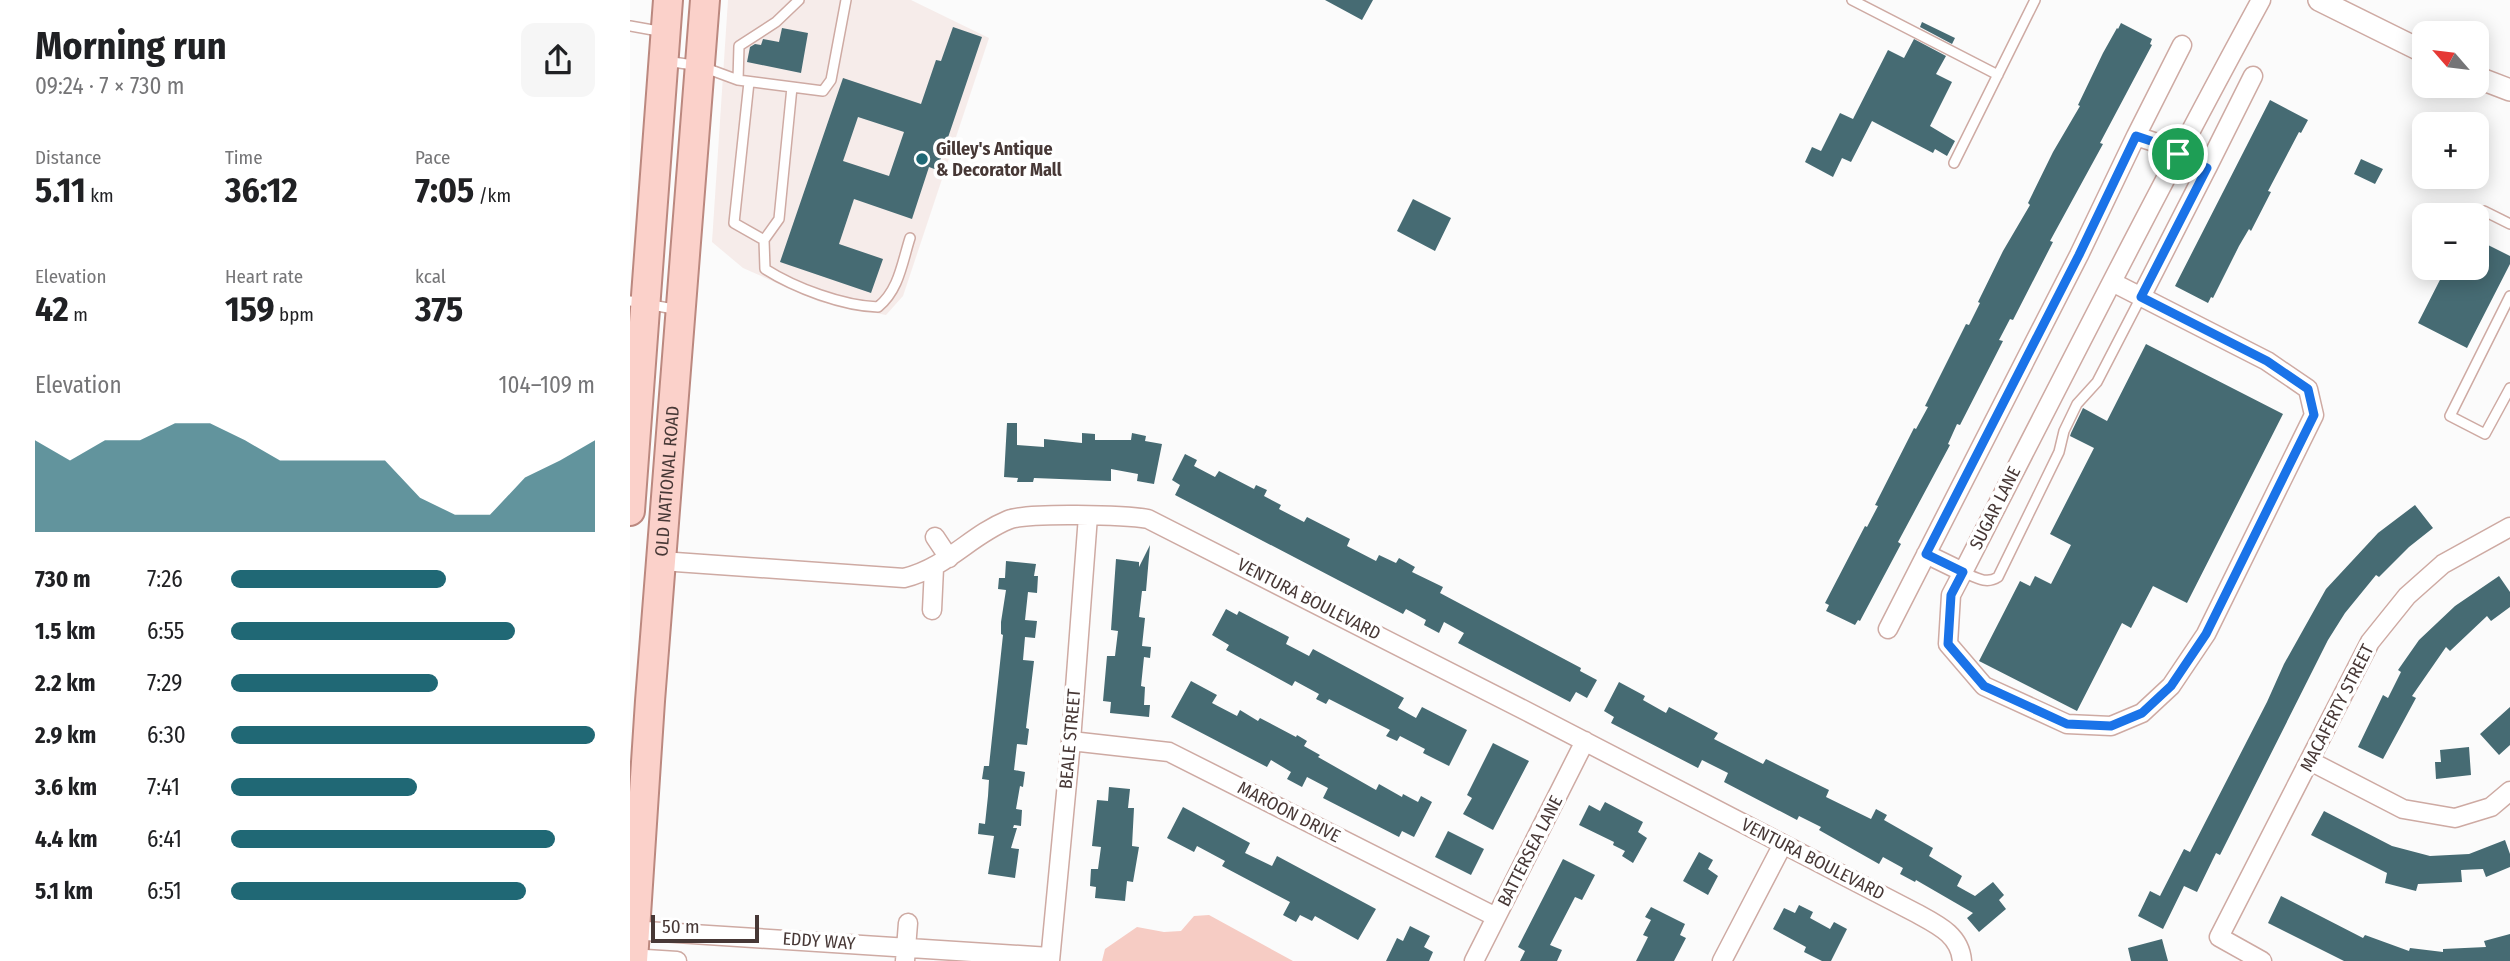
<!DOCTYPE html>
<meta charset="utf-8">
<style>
body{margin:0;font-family:"Fira Sans Condensed",sans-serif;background:#f6f6f6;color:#202124;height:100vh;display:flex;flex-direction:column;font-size:26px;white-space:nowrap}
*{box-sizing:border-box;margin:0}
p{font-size:23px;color:#757577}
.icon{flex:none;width:38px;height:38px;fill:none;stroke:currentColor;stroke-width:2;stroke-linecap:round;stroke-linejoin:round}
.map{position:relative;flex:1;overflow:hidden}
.panel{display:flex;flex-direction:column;background:#fff;width:630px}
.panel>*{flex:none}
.needle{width:46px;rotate:298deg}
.controls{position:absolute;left:1782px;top:21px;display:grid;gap:14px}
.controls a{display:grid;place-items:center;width:77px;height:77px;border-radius:14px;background:#fff;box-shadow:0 4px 18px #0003;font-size:35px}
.scale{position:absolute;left:21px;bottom:18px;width:108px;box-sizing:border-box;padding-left:7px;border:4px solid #473836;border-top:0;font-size:19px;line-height:24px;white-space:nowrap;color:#473836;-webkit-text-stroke:5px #fff;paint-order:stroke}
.pin{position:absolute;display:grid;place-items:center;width:60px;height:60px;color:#fff;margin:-30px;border:4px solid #fff;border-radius:50%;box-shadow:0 2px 7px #0007}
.round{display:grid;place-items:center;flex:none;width:74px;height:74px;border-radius:14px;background:#f6f6f6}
.headline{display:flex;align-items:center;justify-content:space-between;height:119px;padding:0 35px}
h1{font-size:38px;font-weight:700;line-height:52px}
.stats{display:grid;grid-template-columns:repeat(3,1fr);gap:10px;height:119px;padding:7px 35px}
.stats div{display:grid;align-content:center}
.stats b{font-size:35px;font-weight:700}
.stats small{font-size:19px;font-weight:400}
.stats p{font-size:19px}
.chart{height:196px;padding:14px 35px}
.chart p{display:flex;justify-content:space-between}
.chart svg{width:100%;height:126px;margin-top:7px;fill:#206875;opacity:.7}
ul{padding:0 35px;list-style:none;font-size:23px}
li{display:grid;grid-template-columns:112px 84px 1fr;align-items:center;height:52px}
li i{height:18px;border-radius:9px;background:#206875}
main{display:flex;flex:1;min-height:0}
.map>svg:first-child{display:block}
</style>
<main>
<section class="panel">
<div class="headline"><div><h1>Morning run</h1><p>09:24 · 7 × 730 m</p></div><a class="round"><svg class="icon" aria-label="share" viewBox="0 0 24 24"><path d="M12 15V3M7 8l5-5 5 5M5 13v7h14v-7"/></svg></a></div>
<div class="stats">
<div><p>Distance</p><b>5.11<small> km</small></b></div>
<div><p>Time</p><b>36:12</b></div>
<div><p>Pace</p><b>7:05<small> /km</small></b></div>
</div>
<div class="stats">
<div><p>Elevation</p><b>42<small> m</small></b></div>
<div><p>Heart rate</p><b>159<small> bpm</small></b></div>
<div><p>kcal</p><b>375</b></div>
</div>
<div class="chart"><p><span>Elevation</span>104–109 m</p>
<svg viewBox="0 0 160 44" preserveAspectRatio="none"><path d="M0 44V12L10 19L20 12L30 12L40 6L50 6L60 12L70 19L80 19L90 19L100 19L110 32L120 38L130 38L140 25L150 19L160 12V44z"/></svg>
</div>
<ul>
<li><b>730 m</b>7:26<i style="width:59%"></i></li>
<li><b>1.5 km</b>6:55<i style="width:78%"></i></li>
<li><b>2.2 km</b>7:29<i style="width:57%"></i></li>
<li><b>2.9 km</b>6:30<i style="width:100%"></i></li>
<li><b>3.6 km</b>7:41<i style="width:51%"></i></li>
<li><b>4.4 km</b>6:41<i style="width:89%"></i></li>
<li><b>5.1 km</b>6:51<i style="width:81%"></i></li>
</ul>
</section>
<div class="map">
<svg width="1880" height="961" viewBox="0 0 1880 961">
<rect width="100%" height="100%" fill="#fbfbfb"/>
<path fill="#f6ecea" d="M 98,0 L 281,0 L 359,38 L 273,296 L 256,315 L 190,302 L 113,268 L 82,242 Z"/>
<path fill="#f6ccc4" d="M 579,915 L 663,961 L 472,961 L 475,949 L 507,927 L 534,932 L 551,931 L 564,916 Z"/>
<path fill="#466b73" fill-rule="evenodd" d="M 695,0 L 743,0 L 732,20 Z
M 1292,22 L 1325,38 L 1322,44 L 1290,27 Z
M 1491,23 L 1522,39 L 1520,44 L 1522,45 L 1470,143 L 1473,144 L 1420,241 L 1423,242 L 1383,320 L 1380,319 L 1369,340 L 1373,341 L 1330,425 L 1327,424 L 1318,444 L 1320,445 L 1268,542 L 1271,544 L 1230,621 L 1228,620 L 1225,625 L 1196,611 L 1199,605 L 1195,603 L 1235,526 L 1237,527 L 1248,506 L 1245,505 L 1284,428 L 1286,429 L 1298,407 L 1295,406 L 1336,324 L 1339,325 L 1350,303 L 1348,302 L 1373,251 L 1400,205 L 1398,203 L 1423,152 L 1450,106 L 1448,105 L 1473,53 L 1487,28 L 1488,29 Z
M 323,27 L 352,37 L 307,170 L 299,167 L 282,219 L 224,199 L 209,244 L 253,259 L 241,293 L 150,262 L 213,78 L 291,104 L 306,60 L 311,61 ZM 228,117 L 274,132 L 259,176 L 213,161 Z
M 152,28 L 178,33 L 171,73 L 117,62 L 120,47 L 125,44 L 131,45 L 133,39 L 149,42 Z
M 1284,39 L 1316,56 L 1306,74 L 1322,82 L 1300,126 L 1325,141 L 1317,156 L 1305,149 L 1303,153 L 1242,121 L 1221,162 L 1212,158 L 1203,177 L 1175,162 L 1182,147 L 1191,151 L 1210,113 L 1223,119 L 1258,50 L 1274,58 Z
M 1640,100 L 1678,120 L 1671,133 L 1669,132 L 1638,191 L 1641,192 L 1621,231 L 1619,229 L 1609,246 L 1583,298 L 1581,297 L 1578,303 L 1545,286 Z
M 1731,159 L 1753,169 L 1745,184 L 1724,174 Z
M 783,199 L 821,218 L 805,251 L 767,231 Z
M 1846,239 L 1880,256 L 1880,264 L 1837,348 L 1788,323 L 1816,268 L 1846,268 Z
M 1516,344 L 1653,414 L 1557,603 L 1523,586 L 1501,628 L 1492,623 L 1447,711 L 1349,661 L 1390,581 L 1400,586 L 1405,576 L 1421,584 L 1441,545 L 1420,534 L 1464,448 L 1440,436 L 1441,433 L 1453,408 L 1477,421 Z
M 377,423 L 387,423 L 387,445 L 414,447 L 414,439 L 452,443 L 452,433 L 465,434 L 465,440 L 501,440 L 502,433 L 516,436 L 515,441 L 532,444 L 524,484 L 507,481 L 508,474 L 481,469 L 481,481 L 404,478 L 403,482 L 387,482 L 388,478 L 374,477 Z
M 555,454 L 567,460 L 564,466 L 585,477 L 589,471 L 624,489 L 626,485 L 637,490 L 634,496 L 651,505 L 649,509 L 674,522 L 677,517 L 720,539 L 717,546 L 746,561 L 749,555 L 766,563 L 769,558 L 785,567 L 782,572 L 813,587 L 810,593 L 951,668 L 950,671 L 967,680 L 957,698 L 946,692 L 940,702 L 828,643 L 834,633 L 814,622 L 809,633 L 794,625 L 796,620 L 776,609 L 773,614 L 545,495 L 550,485 L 542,480 Z
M 1785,505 L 1803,528 L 1779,547 L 1749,577 L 1746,575 L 1715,613 L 1698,640 L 1590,855 L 1586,853 L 1567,892 L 1554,886 L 1533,929 L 1508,916 L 1520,891 L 1530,896 L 1554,849 L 1560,852 L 1637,702 L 1654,664 L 1696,589 L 1748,533 Z
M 520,545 L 516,591 L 512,591 L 509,617 L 515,618 L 512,646 L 521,647 L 520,658 L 514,657 L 511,686 L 515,687 L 514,705 L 520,705 L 519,717 L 480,713 L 481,702 L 473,701 L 477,656 L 485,656 L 488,631 L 481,630 L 486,559 L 509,562 L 509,567 Z
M 376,561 L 406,564 L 404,576 L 408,576 L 407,593 L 398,592 L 395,620 L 407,621 L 405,638 L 395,637 L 393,660 L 404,661 L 396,728 L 399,729 L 397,745 L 387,744 L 384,770 L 395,772 L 393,787 L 390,786 L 386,809 L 392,810 L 391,826 L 384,825 L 383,828 L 387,828 L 381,848 L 389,849 L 385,878 L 358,874 L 364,836 L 348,834 L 349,823 L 355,824 L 358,796 L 359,780 L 352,779 L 354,766 L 359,766 L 373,635 L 371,634 L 371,622 L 376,590 L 368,589 L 369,578 L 375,578 Z
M 1869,576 L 1880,592 L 1880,607 L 1861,621 L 1857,616 L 1820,651 L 1816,647 L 1782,696 L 1786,698 L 1753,759 L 1728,747 L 1753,695 L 1758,698 L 1771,672 L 1768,670 L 1789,640 L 1825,606 Z
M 596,609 L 607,615 L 609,611 L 659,637 L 656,644 L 679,656 L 683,649 L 774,698 L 768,708 L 786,718 L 792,707 L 837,730 L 819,766 L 793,753 L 795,749 L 770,736 L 767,741 L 756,736 L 760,730 L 699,699 L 696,704 L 686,699 L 689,694 L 665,681 L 662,686 L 596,650 L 599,645 L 582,635 Z
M 561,681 L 587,695 L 582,703 L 607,716 L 610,710 L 628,721 L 630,718 L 666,737 L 667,735 L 677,741 L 674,746 L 690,755 L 688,757 L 746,790 L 749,784 L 772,797 L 773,794 L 788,802 L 791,796 L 802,802 L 784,837 L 772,831 L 769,837 L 693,798 L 698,788 L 677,777 L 672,787 L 657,779 L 661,772 L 641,760 L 637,767 L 541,717 Z
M 989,682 L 1015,696 L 1013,700 L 1036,713 L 1039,707 L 1088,733 L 1084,739 L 1133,764 L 1136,759 L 1199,790 L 1196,797 L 1241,819 L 1246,809 L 1257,815 L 1254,820 L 1303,848 L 1299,856 L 1332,876 L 1327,886 L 1345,896 L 1363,882 L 1374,895 L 1369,900 L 1376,909 L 1349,932 L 1337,918 L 1343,913 L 1286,880 L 1285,882 L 1270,874 L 1273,868 L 1253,857 L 1249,864 L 1189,830 L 1191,827 L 1169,816 L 1167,820 L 1094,782 L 1098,773 L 1072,760 L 1068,768 L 981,723 L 984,717 L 974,711 Z
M 1880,707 L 1880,745 L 1869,755 L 1850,734 Z
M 863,743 L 899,761 L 863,830 L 833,814 L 842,798 L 837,795 Z
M 1839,747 L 1841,775 L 1806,779 L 1805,762 L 1811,762 L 1810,750 Z
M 479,787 L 500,789 L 498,808 L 504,808 L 502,846 L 509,847 L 503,882 L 497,881 L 495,901 L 465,898 L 466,887 L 460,886 L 461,869 L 468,869 L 471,847 L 462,846 L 467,800 L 478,801 Z
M 975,802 L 1013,822 L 1008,832 L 1017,838 L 1003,863 L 992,856 L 995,851 L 983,845 L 984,842 L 949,825 L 959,805 L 970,811 Z
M 553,807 L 620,843 L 615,853 L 642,866 L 647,856 L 746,909 L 728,940 L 685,916 L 682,921 L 670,915 L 666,922 L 653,915 L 660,902 L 592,866 L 595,861 L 567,846 L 564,852 L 537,838 Z
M 1694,811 L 1762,846 L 1800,856 L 1839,854 L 1875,840 L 1880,854 L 1880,867 L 1856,877 L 1853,869 L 1831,870 L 1832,882 L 1788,884 L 1786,891 L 1755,883 L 1757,873 L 1681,835 Z
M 818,831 L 854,849 L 841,875 L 805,857 Z
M 1069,852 L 1083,860 L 1078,869 L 1088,876 L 1078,895 L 1053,881 Z
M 933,859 L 965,875 L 952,900 L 945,897 L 920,945 L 932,950 L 927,961 L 890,961 L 895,951 L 888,947 Z
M 1651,896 L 1733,938 L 1735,935 L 1779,951 L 1780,948 L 1813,952 L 1813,949 L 1856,947 L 1854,941 L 1880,934 L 1880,961 L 1714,961 L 1638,923 Z
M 1169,905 L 1183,912 L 1180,918 L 1200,929 L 1204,922 L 1217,929 L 1201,961 L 1192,961 L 1174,952 L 1176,947 L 1143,929 L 1154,908 L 1165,913 Z
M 1021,907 L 1055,924 L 1050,935 L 1056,938 L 1044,961 L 1006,961 L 1018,937 L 1013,935 L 1021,920 L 1015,917 Z
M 780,926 L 800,936 L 794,947 L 803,952 L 799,961 L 756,961 L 767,938 L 773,941 Z
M 1532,939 L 1538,961 L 1501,961 L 1498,948 Z"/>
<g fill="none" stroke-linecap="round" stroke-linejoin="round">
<defs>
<path id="service" d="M 1222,0 L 1368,75
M 0,26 L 34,32
M 36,61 L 70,66 L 108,80 L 193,91 L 201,80 L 216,0
M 108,80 L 109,46 L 146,22 L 169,0
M 119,82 L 104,223 L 134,240 L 135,269 C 165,288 213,306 248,307 C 269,290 272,263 280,238
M 1324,163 L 1405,0
M 1854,211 L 1880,224
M 134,240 L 149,219 L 162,87
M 1880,296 L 1820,416 L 1855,434 L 1880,388
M 0,301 L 49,310
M 1333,572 C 1345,577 1356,585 1368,577 L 1429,452 L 1434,431 L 1447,404 L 1467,382 L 1511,297"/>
<path id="minor" d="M 1577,168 L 1623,76
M 1482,282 L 1637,361 L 1678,389 L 1684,415 L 1576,634 L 1541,686 L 1512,713 L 1481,726 L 1437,724 L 1354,686 L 1318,644 L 1321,595 L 1333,572 C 1431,381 1528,189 1631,0
M 1511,297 L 1577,168 L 1524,142 L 1506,136 L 1552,45
M 305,537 L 319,558
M 1296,554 L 1333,572
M 31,561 L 274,578 C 318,567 339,536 378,520 C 397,512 496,515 518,519 L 898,712 L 1286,913 C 1308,925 1330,935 1332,961
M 302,610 L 304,568
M 1258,629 L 1449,255 L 1506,136
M 441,741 L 539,752 L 866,917
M 1680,761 L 1773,809 L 1825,818 L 1861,807 L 1880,791
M 0,930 L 420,957
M 0,958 L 47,961
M 275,961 L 278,923
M 420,961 L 441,741 L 458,516
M 844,961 L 955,741
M 1092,961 L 1153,844
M 1632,961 L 1589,937 L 1740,642 L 1777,596 L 1813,564 L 1880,527"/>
<path id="tertiary" d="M 1689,0 L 1794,52
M 1846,77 L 1880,90"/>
<g id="primary">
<path d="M 0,511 L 38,0"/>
<path id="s1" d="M 3,961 L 20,701 L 75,0"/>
</g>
</defs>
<use href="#service" stroke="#ceaaa3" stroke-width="12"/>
<use href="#minor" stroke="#ceaaa3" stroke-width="21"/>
<use href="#tertiary" stroke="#ceaaa3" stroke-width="24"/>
<use href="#primary" stroke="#bb887f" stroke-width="32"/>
<use href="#service" stroke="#fff" stroke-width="9"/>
<use href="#minor" stroke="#fff" stroke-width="18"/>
<use href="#tertiary" stroke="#fff" stroke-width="21"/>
<use href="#primary" stroke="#fbd1ca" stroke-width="28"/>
</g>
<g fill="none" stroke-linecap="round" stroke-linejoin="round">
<defs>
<path id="route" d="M 1506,136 L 1524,142 L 1577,168 L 1511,297 L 1637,361 L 1678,389 L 1684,415 L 1576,634 L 1541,686 L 1512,713 L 1481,726 L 1437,724 L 1354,686 L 1318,644 L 1321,595 L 1333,572 L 1296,554 L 1449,255 Z"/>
</defs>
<use href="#route" stroke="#fff" stroke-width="14"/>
<use href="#route" stroke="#1a73e8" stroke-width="9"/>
</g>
<circle fill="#206875" stroke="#fff" stroke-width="2.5" cx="292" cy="159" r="7"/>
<g text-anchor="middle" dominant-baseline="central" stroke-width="7" stroke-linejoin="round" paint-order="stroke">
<g font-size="18" font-weight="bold" fill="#473836" stroke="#fff" text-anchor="start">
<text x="306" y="149">Gilley's Antique<tspan x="306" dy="21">&amp; Decorator Mall</tspan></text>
</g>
<g font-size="18" fill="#473836" stroke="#fff">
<text stroke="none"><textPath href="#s1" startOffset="481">OLD NATIONAL ROAD</textPath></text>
<text transform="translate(1365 508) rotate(-63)">SUGAR LANE</text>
<text transform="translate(679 599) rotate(27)">VENTURA BOULEVARD</text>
<text transform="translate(1707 708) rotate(-63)">MACAFERTY STREET</text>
<text transform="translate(440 739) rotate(-85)">BEALE STREET</text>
<text transform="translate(659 812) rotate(27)">MAROON DRIVE</text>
<text transform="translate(900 851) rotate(-63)">BATTERSEA LANE</text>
<text transform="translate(1183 859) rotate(27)">VENTURA BOULEVARD</text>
<text transform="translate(189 941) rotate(4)">EDDY WAY</text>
</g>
</g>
</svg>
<div class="controls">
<a><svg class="needle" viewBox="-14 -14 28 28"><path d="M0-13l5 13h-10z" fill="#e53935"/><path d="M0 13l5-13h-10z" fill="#757577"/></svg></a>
<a>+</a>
<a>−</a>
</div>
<div class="scale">50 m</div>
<div class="pin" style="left:1548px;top:154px;background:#1e9e55"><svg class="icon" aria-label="arrive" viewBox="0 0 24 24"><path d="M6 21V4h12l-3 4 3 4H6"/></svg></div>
</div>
</main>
